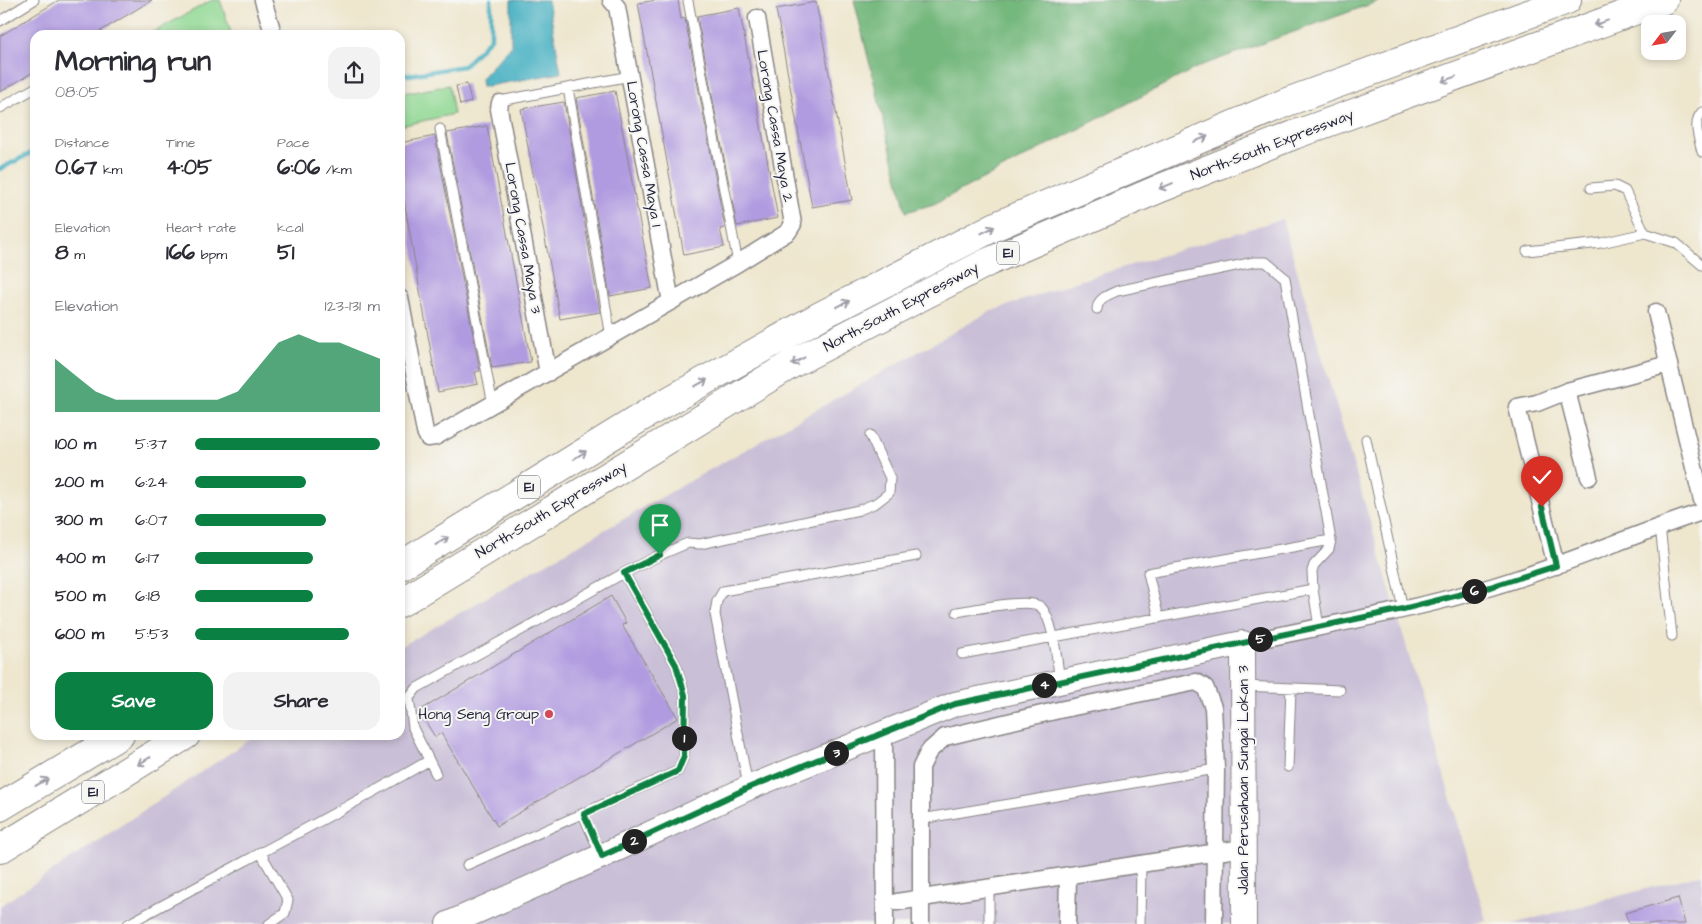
<!DOCTYPE html>
<meta charset="utf-8">
<style>
body{margin:0;font-family:"Architects Daughter",sans-serif;background:#f2f2f3;color:#2b2b33;height:100vh;display:flex;flex-direction:column;font-size:19px;white-space:nowrap}
*{box-sizing:border-box;margin:0}
p{font-size:16px;color:#7c7c81}
.icon{flex:none;width:28px;height:28px;fill:none;stroke:currentColor;stroke-width:2;stroke-linecap:round;stroke-linejoin:round}
.map{position:relative;flex:1;overflow:hidden}
.details{position:absolute;left:30px;top:30px;width:375px;height:710px;display:flex;flex-direction:column;background:#fff;border-radius:15px;box-shadow:0 2px 8px #0003}
.details>*{flex:none}
.needle{width:32px;rotate:239deg}
.buttons{position:absolute;left:1641px;top:15px;display:grid;gap:10px}
.buttons a{display:grid;place-items:center;width:45px;height:45px;border-radius:10px;background:#fff;box-shadow:0 2px 8px #0003;font-size:25px}
.pin{position:absolute;display:grid;place-items:center;width:42px;height:42px;color:#fff;margin:-51px -21px;border-radius:50% 50% 50% 0;rotate:-45deg;box-shadow:0 0 5px #0007}
.pin .icon{rotate:45deg}
.km{position:absolute;width:25px;height:25px;margin:-12px;border-radius:50%;background:#222;color:#fff;font-size:14px;line-height:25px;text-align:center}
.round{display:grid;place-items:center;flex:none;width:52px;height:52px;border-radius:15px;background:#f2f2f3}
.head{display:flex;align-items:center;justify-content:space-between;height:85px;padding:0 25px}
h1{font-size:28px;font-weight:800;line-height:38px}
.stats{display:grid;grid-template-columns:repeat(3,1fr);gap:8px;height:85px;padding:5px 25px}
.stats div{display:grid;align-content:center}
.stats b{font-size:21px;font-weight:800}
.stats small{font-size:14px;font-weight:400}
.stats p{font-size:14px}
.chart{height:140px;padding:10px 25px}
.chart p{display:flex;justify-content:space-between}
.chart svg{width:100%;height:90px;margin-top:5px;fill:#0b8043;opacity:.7}
.primary-button{display:flex;gap:10px;margin-top:auto;padding:10px 25px}
.primary-button a{flex:1;height:58px;border-radius:15px;background:#0b8043;color:#fff;font-size:20px;font-weight:800;line-height:58px;text-align:center}
.primary-button a+a{background:#f2f2f3;color:#2b2b33}
ul{padding:0 25px;list-style:none;font-size:16px}
li{display:grid;grid-template-columns:80px 60px 1fr;align-items:center;height:38px}
li i{height:12px;border-radius:6px;background:#0b8043}
.map>svg:first-child{display:block}
</style>
<div class="map">
<svg width="1702" height="924" viewBox="0 0 1702 924">
<rect width="100%" height="100%" fill="#f6f6f2"/>
<filter id="ink" filterUnits="userSpaceOnUse"><feTurbulence type="fractalNoise" baseFrequency=".02" numOctaves="2"/><feDisplacementMap in="SourceGraphic" scale="10" xChannelSelector="R" yChannelSelector="G"/><feConvolveMatrix kernelMatrix="1 2 1 2 8 2 1 2 1" color-interpolation-filters="sRGB"/></filter>
<filter id="wash" filterUnits="userSpaceOnUse"><feTurbulence type="fractalNoise" baseFrequency=".0096" numOctaves="4" result="noise"/><feDisplacementMap in="SourceGraphic" scale="20" xChannelSelector="R" yChannelSelector="G"/><feGaussianBlur stdDeviation="1.12" result="paint"/><feColorMatrix in="noise" values="0 0 0 0 0 0 0 0 0 0 0 0 0 0 0 0 0 1.4 0 .05"/><feComposite in="paint" operator="in"/></filter>
<g filter="url(#wash)">
<rect width="100%" height="100%" fill="#eee6cd"/>
<path fill="#c9bfd7" d="M 1282,219 L 1486,920 L 1473,924 L 0,924 L 0,906 L 257,735 L 400,735 L 400,647 L 697,477 L 989,312 L 1085,279 Z
M 1702,874 L 1702,924 L 1513,924 Z"/>
<path fill="#90d893" stroke="#597d67" d="M 212,0 L 220,0 L 232,35 L 148,35 Z
M 449,85 L 454,114 L 400,126 L 400,92 L 414,92 Z"/>
<path fill="#74b87d" stroke="#4b6d5c" d="M 854,0 L 1382,0 L 1200,66 L 934,204 L 906,212 Z"/>
<path fill="#43afc1" stroke="#32687e" d="M 511,0 L 548,0 L 561,73 L 482,87 L 481,78 L 511,46 Z"/>
<g fill="none" stroke-linecap="round" stroke-linejoin="round">
<path stroke="#43afc1" stroke-width="4.5" d="M 400,74 L 409,75 L 464,66 L 491,38 L 491,0
M 0,169 L 35,151"/>
</g>
<g id="blocks">
<path fill="#b19be0" d="M 59,0 L 152,0 L 94,35 L 35,35 L 35,71 L 0,92 L 0,36 Z
M 657,0 L 678,0 L 681,19 L 685,18 L 725,228 L 720,229 L 724,247 L 684,255 L 638,3 Z
M 816,2 L 852,200 L 812,207 L 776,9 Z
M 739,8 L 778,218 L 737,226 L 697,16 Z
M 467,84 L 471,102 L 460,105 L 456,86 Z
M 615,91 L 652,288 L 610,296 L 576,98 Z
M 564,102 L 600,312 L 560,319 L 521,109 Z
M 487,126 L 531,362 L 492,368 L 447,133 Z
M 435,136 L 480,371 L 475,372 L 478,384 L 438,392 L 400,178 L 400,143 Z
M 611,596 L 626,623 L 622,625 L 678,718 L 497,826 L 441,733 L 435,737 L 419,711 Z
M 1678,898 L 1685,924 L 1629,924 L 1625,913 Z"/>
</g>
</g>
<g filter="url(#ink)">
<use href="#blocks" fill-opacity="0" stroke="#888484" stroke-width="1"/>
<g fill="none" stroke-linecap="round" stroke-linejoin="round">
<defs>
<path id="lane" d="M 688,1 L 738,263
M 0,21 L 34,0
M 568,88 L 611,337
M 500,103 L 505,100 L 630,76
M 0,108 L 35,88
M 1702,112 C 1692,122 1699,139 1702,152
M 440,129 L 493,405
M 1591,188 L 1615,186 L 1625,191 L 1645,233 L 1676,243 L 1702,265
M 1527,251 L 1601,243 L 1645,233
M 1366,439 L 1403,609
M 1660,526 L 1672,636
M 1313,589 L 1319,627
M 957,612 C 973,610 1030,597 1041,607 C 1054,620 1057,663 1060,681
M 1159,618 L 1148,573 L 1331,540
M 962,654 L 1313,589 L 1312,571 L 1314,565 L 1329,549 L 1331,540 L 1285,278 L 1266,262 L 1254,262 L 1117,291 C 1108,295 1098,298 1097,309
M 1243,686 L 1340,690
M 1288,767 L 1291,688
M 436,774 L 413,728 L 409,698 L 417,688 L 624,573 L 660,555 L 688,543 L 700,544 L 859,510 L 876,503 L 889,493 L 890,478 L 870,435
M 748,786 L 715,614 L 717,601 L 723,591 L 916,556
M 583,814 L 601,855
M 921,819 L 1216,769
M 260,852 L 288,900 L 285,913 L 269,924
M 467,865 L 678,771 L 684,756 L 685,695 L 676,665 L 624,573
M 128,924 C 228,869 330,818 428,761
M 989,924 L 989,888
M 1140,924 L 1141,864"/>
<path id="street" d="M 263,0 L 273,33
M 611,0 L 617,7 L 671,302
M 500,103 L 499,109 L 548,373
M 400,298 L 425,432 L 428,438 L 435,437 L 738,263 L 788,232 L 793,224 L 757,18
M 1656,312 L 1702,500
M 1567,391 L 1589,477
M 1556,566 L 1517,407 L 1537,403 L 1567,391 L 1669,364
M 1243,643 C 1326,625 1410,611 1491,587 C 1563,566 1631,535 1702,512
M 884,733 L 885,924
M 897,902 L 1243,848
M 921,924 L 921,767 L 929,751 L 945,737 L 1059,710 L 1196,682 L 1205,687 L 1213,707 L 1216,769 L 1214,924
M 1067,924 L 1068,875"/>
<path id="secondary" d="M 448,924 L 602,856 L 748,788 L 955,704 L 1243,643 L 1244,924"/>
<path id="highway" d="M 400,566 L 658,407 L 820,316 L 996,226 L 1287,102 L 1567,0
M 400,603 L 795,362 L 988,262 L 1161,188 L 1294,135 L 1664,0
M 0,807 L 120,735
M 0,849 L 186,735"/>
</defs>
<use href="#lane" stroke="#888484" stroke-width="11"/>
<use href="#street" stroke="#888484" stroke-width="19"/>
<use href="#secondary" stroke="#888484" stroke-width="26"/>
<use href="#highway" stroke="#888484" stroke-width="30"/>
<use href="#lane" stroke="#fff" stroke-width="9"/>
<use href="#street" stroke="#fff" stroke-width="16"/>
<use href="#secondary" stroke="#fff" stroke-width="24"/>
<use href="#highway" stroke="#fff" stroke-width="28"/>
</g>
<defs><path id="oneway-shaft" d="M-6 0H5M1.5-3L5.5 0L1.5 3" fill="none" stroke-width="1.6" stroke-linecap="round" stroke-linejoin="round" transform="scale(1.25)"/></defs>
<g stroke="#9c9ca7">
<use href="#oneway-shaft" transform="translate(1601 23) rotate(160)"/>
<use href="#oneway-shaft" transform="translate(1449 79) rotate(160)"/>
<use href="#oneway-shaft" transform="translate(1201 139) rotate(-23)"/>
<use href="#oneway-shaft" transform="translate(1166 186) rotate(158)"/>
<use href="#oneway-shaft" transform="translate(988 230) rotate(-27)"/>
<use href="#oneway-shaft" transform="translate(843 304) rotate(-27)"/>
<use href="#oneway-shaft" transform="translate(798 361) rotate(151)"/>
<use href="#oneway-shaft" transform="translate(701 383) rotate(-29)"/>
<use href="#oneway-shaft" transform="translate(580 455) rotate(-32)"/>
<use href="#oneway-shaft" transform="translate(442 541) rotate(-31)"/>
<use href="#oneway-shaft" transform="translate(144 761) rotate(148)"/>
<use href="#oneway-shaft" transform="translate(42 782) rotate(-31)"/>
</g>
</g>
<g fill="none" stroke-linecap="round" stroke-linejoin="round" filter="url(#ink)">
<defs>
<path id="route" d="M 660,555 L 624,573 L 676,665 L 685,695 L 684,756 L 678,771 L 584,814 L 602,856 L 748,788 L 955,704 L 1403,609 L 1490,587 L 1556,566 L 1542,507"/>
</defs>
<use href="#route" stroke="#fff" stroke-width="10"/>
<use href="#route" stroke="#0b8043" stroke-width="6"/>
</g>
<circle fill="#d1495b" stroke="#f6f6f2" stroke-width="2" cx="549" cy="714" r="5"/>
<g text-anchor="middle" dominant-baseline="central" stroke-width="4" stroke-linejoin="round" paint-order="stroke">
<g fill="#f6f6f2" stroke="#626272" stroke-width="1">
<rect x="997" y="241.5" width="22" height="23" rx="4"/>
<rect x="518" y="475.5" width="22" height="23" rx="4"/>
<rect x="82" y="780.5" width="22" height="23" rx="4"/>
</g>
<g font-size="14" font-weight="bold" fill="#22223b">
<text x="1008" y="253">E1</text>
<text x="529" y="487">E1</text>
<text x="93" y="792">E1</text>
</g>
<g font-size="15" fill="#22223b" stroke="#f6f6f2">
<text transform="translate(775 126) rotate(80)">Lorong Cassa Maya 2</text>
<text transform="translate(1272 145) rotate(-21)">North–South Expressway</text>
<text transform="translate(644 154) rotate(80)">Lorong Cassa Maya 1</text>
<text transform="translate(523 238) rotate(80)">Lorong Cassa Maya 3</text>
<text transform="translate(901 307) rotate(-28)">North–South Expressway</text>
<text transform="translate(551 510) rotate(-31)">North–South Expressway</text>
<text transform="translate(1243 780) rotate(-90)">Jalan Perusahaan Sungai Lokan 3</text>
</g>
<g font-size="15" fill="#22223b" stroke="#f6f6f2" text-anchor="end">
<text x="539" y="714">Hong Seng Group</text>
</g>
</g>
</svg>
<div class="buttons">
<a><svg class="needle" viewBox="-14 -14 28 28"><path d="M0-13l5 13h-10z" fill="#e53935"/><path d="M0 13l5-13h-10z" fill="#7c7c81"/></svg></a>
</div>
<div class="pin" style="left:660px;top:555px;background:#1e9e55"><svg class="icon" aria-label="arrive" viewBox="0 0 24 24"><path d="M6 21V4h12l-3 4 3 4H6"/></svg></div>
<div class="pin" style="left:1542px;top:507px;background:#d93025"><svg class="icon" aria-label="check" viewBox="0 0 24 24"><path d="M5 12l5 5 9-10"/></svg></div>
<b class="km" style="left:684px;top:738px">1</b>
<b class="km" style="left:634px;top:841px">2</b>
<b class="km" style="left:836px;top:753px">3</b>
<b class="km" style="left:1044px;top:685px">4</b>
<b class="km" style="left:1260px;top:639px">5</b>
<b class="km" style="left:1474px;top:591px">6</b>
<section class="details">
<div class="head"><div><h1>Morning run</h1><p>08:05</p></div><a class="round"><svg class="icon" aria-label="share" viewBox="0 0 24 24"><path d="M12 15V3M7 8l5-5 5 5M5 13v7h14v-7"/></svg></a></div>
<div class="stats">
<div><p>Distance</p><b>0.67<small> km</small></b></div>
<div><p>Time</p><b>4:05</b></div>
<div><p>Pace</p><b>6:06<small> /km</small></b></div>
</div>
<div class="stats">
<div><p>Elevation</p><b>8<small> m</small></b></div>
<div><p>Heart rate</p><b>166<small> bpm</small></b></div>
<div><p>kcal</p><b>51</b></div>
</div>
<div class="chart"><p><span>Elevation</span>123–131 m</p>
<svg viewBox="0 0 160 44" preserveAspectRatio="none"><path d="M0 44V18L10 26L20 34L30 38L40 38L50 38L60 38L70 38L80 38L90 34L100 22L110 10L120 6L130 10L140 10L150 14L160 18V44z"/></svg>
</div>
<ul>
<li><b>100 m</b>5:37<i style="width:100%"></i></li>
<li><b>200 m</b>6:24<i style="width:60%"></i></li>
<li><b>300 m</b>6:07<i style="width:71%"></i></li>
<li><b>400 m</b>6:17<i style="width:64%"></i></li>
<li><b>500 m</b>6:18<i style="width:64%"></i></li>
<li><b>600 m</b>5:53<i style="width:83%"></i></li>
</ul>
<div class="primary-button"><a>Save</a><a>Share</a></div>
</section>
</div>
